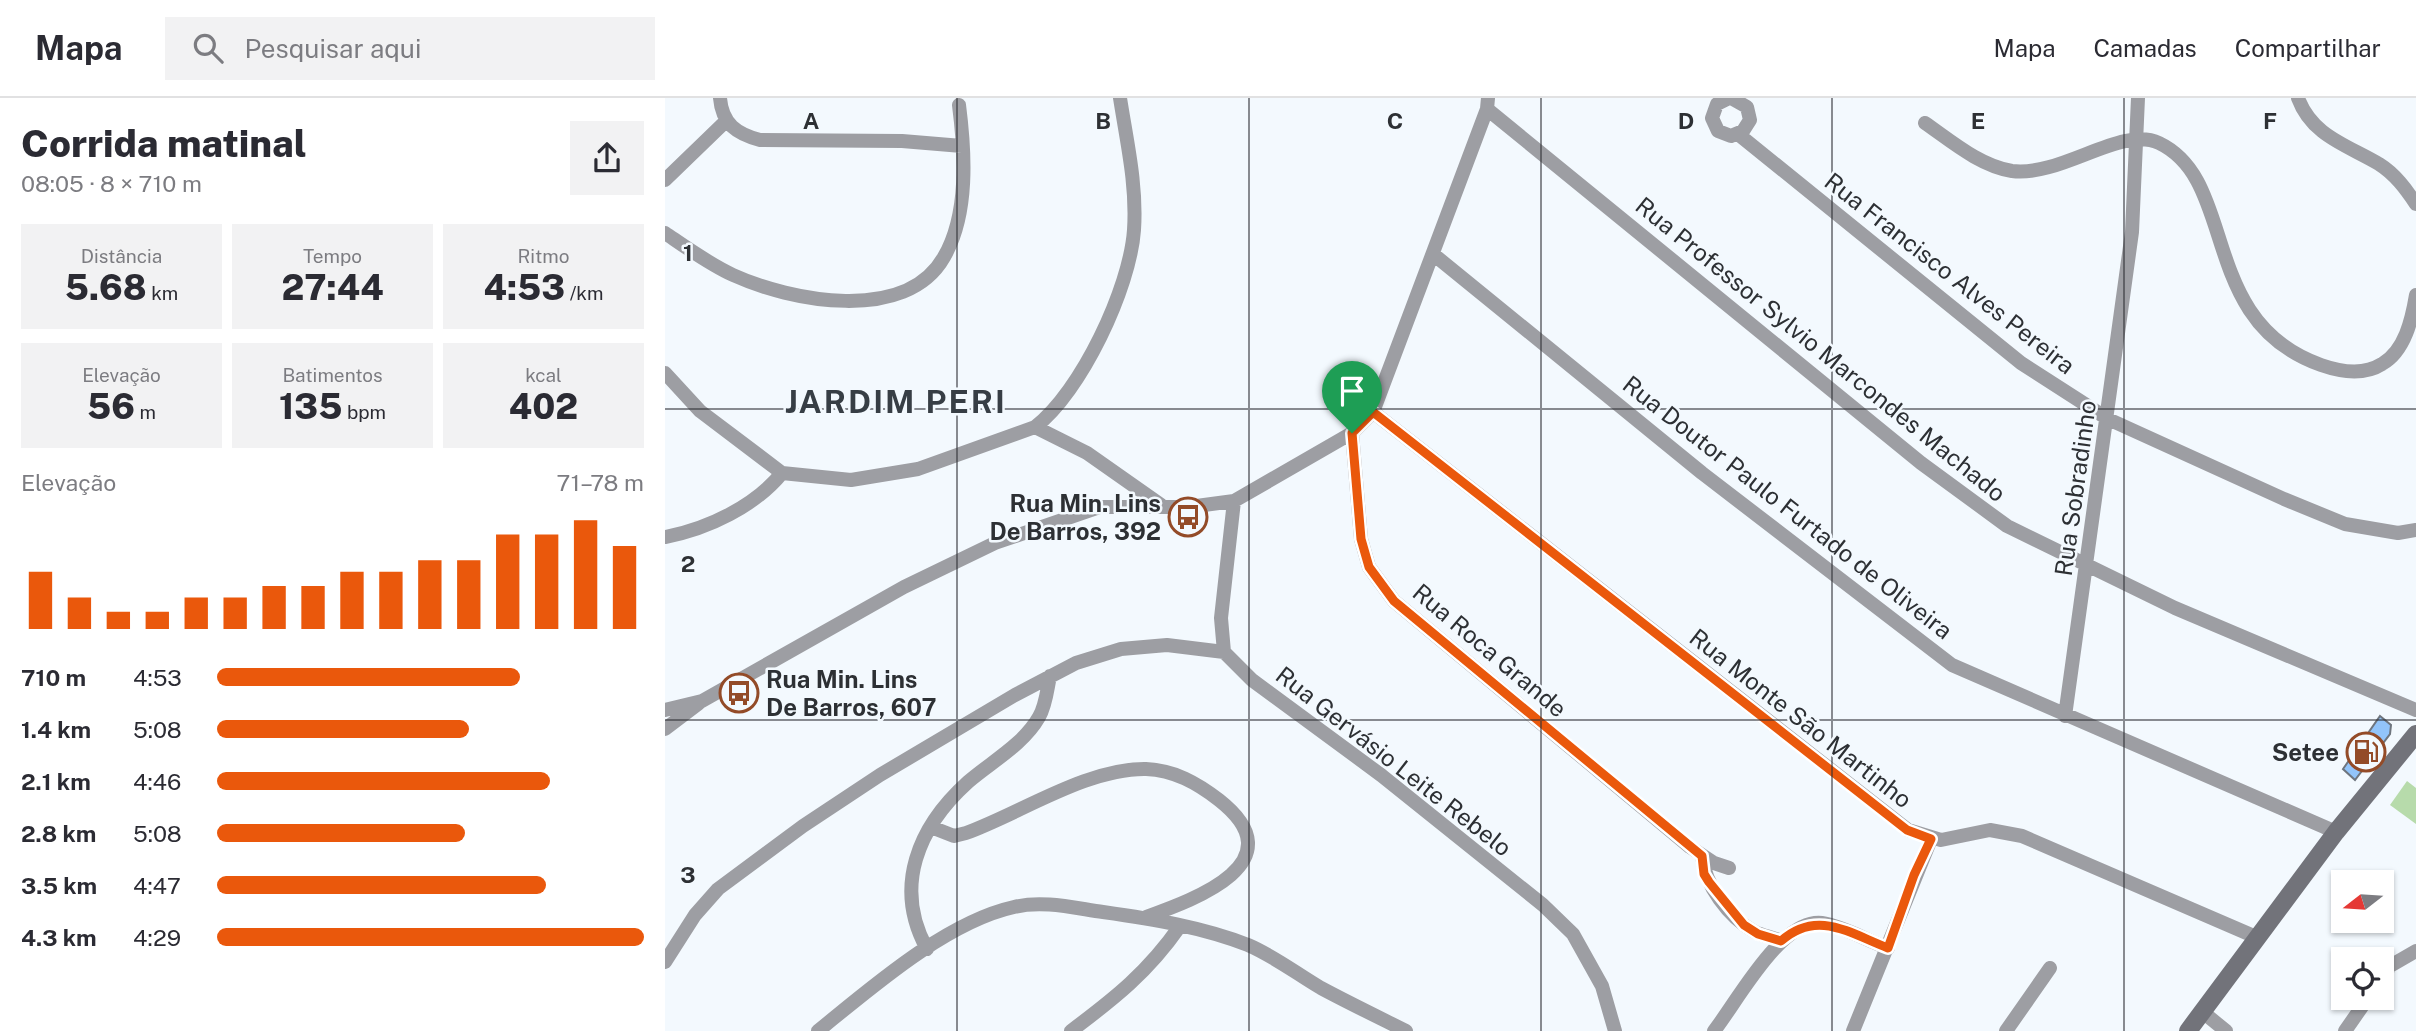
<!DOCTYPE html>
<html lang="pt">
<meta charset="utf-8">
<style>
body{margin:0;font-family:"Public Sans",sans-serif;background:#f2f2f3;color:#2b2b33;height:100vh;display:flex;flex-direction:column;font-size:26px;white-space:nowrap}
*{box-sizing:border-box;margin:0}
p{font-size:23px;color:#7c7c81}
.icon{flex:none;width:38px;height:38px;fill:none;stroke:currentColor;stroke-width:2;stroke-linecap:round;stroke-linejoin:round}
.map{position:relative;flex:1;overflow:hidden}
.panel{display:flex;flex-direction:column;background:#fff;width:665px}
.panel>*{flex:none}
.needle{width:46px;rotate:253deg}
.tools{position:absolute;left:1666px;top:772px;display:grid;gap:14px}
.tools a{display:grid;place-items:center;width:63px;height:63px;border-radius:0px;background:#fff;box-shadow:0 2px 5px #0004;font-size:35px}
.pin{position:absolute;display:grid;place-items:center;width:60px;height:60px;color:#fff;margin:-72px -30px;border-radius:50% 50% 50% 0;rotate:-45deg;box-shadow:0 0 7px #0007}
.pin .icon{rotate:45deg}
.round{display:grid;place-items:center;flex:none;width:74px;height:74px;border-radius:0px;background:#f2f2f3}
.headline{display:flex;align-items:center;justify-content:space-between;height:119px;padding:0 21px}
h1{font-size:38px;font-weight:800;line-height:52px}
.metrics{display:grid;grid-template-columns:repeat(3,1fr);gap:10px;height:119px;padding:7px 21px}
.metrics div{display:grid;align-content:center;border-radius:0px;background:#f2f2f3;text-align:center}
.metrics b{font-size:35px;font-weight:800}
.metrics small{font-size:19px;font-weight:400}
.metrics p{font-size:19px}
.chart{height:196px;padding:14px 21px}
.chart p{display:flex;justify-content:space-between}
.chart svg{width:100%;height:126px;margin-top:7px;stroke:#ea580c;stroke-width:6}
ul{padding:0 21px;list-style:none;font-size:23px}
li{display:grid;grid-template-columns:112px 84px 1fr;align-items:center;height:52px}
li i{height:18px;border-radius:9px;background:#ea580c}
header{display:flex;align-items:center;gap:42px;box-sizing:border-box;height:98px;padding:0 35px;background:#fff;border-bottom:2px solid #e1e1e2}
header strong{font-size:33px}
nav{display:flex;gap:38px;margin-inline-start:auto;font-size:24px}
.search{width:490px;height:63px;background:#f2f2f3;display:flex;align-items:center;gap:18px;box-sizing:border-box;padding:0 24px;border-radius:0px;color:#7c7c81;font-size:26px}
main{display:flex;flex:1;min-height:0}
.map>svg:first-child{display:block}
</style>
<header>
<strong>Mapa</strong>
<div class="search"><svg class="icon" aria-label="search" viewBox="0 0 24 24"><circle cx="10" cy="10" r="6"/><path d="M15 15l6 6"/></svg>Pesquisar aqui</div>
<nav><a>Mapa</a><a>Camadas</a><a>Compartilhar</a></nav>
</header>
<main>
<section class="panel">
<div class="headline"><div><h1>Corrida matinal</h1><p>08:05 · 8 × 710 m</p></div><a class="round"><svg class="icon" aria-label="share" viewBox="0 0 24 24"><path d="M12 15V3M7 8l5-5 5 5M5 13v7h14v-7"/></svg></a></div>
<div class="metrics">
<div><p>Distância</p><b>5.68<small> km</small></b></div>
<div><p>Tempo</p><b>27:44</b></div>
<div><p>Ritmo</p><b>4:53<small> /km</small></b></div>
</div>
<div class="metrics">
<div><p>Elevação</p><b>56<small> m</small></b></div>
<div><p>Batimentos</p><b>135<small> bpm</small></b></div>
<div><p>kcal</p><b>402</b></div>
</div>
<div class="chart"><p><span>Elevação</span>71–78 m</p>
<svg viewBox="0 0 160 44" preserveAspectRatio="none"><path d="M5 44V24M15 44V33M25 44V38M35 44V38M45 44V33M55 44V33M65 44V29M75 44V29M85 44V24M95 44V24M105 44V20M115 44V20M125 44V11M135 44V11M145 44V6M155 44V15"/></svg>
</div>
<ul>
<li><b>710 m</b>4:53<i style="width:71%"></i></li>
<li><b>1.4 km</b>5:08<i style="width:59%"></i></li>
<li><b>2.1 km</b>4:46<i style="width:78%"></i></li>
<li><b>2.8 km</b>5:08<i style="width:58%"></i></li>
<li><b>3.5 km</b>4:47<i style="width:77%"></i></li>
<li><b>4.3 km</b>4:29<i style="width:100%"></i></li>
</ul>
</section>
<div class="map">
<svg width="1751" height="933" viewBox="0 0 1751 933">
<rect width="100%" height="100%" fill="#f3f9fe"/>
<path fill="#b7dbab" d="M 1742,683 L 1751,690 L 1751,726 L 1725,707 Z"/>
<path fill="#92c4fa" stroke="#6e757e" stroke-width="2" d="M 1715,618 L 1726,627 L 1725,636 L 1690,682 L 1678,671 Z"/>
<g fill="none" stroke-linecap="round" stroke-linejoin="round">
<path stroke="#9d9ea3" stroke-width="14" d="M 55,0 C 57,26 72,36 95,42 L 237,43 L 297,48
M 1064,0 L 1052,6 L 1047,20 L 1053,33 L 1066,38 L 1078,33 L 1085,22 L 1082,9 L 1066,0
M 1633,0 C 1647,38 1682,47 1714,66 C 1730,76 1741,91 1751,106
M 822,11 L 1256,365 L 1342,428 L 1510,510 L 1751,612
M 1260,25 C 1286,43 1315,68 1347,73 C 1397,79 1456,27 1494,45 C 1574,83 1532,223 1656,267 C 1676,274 1698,278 1717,266 C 1740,253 1747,221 1751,197
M 1073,36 L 1356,265 L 1443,321 L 1619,401 L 1680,426 L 1733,435 L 1751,432
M 0,82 L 61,23
M 0,135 C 22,150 44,166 68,177 C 125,203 241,226 279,159 C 304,116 300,54 294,7
M 768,156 L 1037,375 L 1287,567 L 1671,734
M 0,275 L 35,313 L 117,375 L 186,382 L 253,371 L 370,329 C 416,294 465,190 469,132 C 472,87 462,45 455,0
M 708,314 L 1243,732 L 1276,742 L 1325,732 L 1357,738 L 1591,839
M 370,329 L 422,355 L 496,407
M 687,335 L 696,441 L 704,469 L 729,503 L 1025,749 L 1049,765 L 1064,770
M 569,403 L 556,520 L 559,554 L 587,582 L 716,677 L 878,807 L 908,836 L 937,888 L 950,933
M 0,439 C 43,431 90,408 117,375
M 0,612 L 37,603 L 239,489 L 330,445 L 435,409 L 524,409 L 569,403 L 687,335 L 708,314 L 822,11 L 823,0
M 1400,618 L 1467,134 L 1473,0
M 0,631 L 33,606
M 266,729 L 289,738 L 301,735 C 356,715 422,670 481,671 C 509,672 532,685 554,702 C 633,764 531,801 481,819
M 1037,758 C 1040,787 1063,819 1090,834 C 1098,838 1108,839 1116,843
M 262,851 C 228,789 253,729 303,684 C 326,664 358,647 374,619 C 381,607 382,592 385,578
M 0,864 L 30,817 L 53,791 L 138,728 L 215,677 L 350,597 L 411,565 L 456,551 L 502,547 L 559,554
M 1717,880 L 1725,868 L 1751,853
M 1539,915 L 1561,933
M 153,933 C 206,890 281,824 349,809 C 378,802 409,810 438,814 C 487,821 537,829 583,847 C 609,858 632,876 656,890 C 684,905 713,919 741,933
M 406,933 C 450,900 483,874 515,828
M 1049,933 C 1072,904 1116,820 1157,825 C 1178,828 1203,843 1223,850
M 1188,933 L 1266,741
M 1341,933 L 1385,870
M 1680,933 L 1703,900"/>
<path stroke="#72737a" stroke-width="18" d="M 1523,933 L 1671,734 L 1751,636"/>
</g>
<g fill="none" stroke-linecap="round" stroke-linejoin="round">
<defs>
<path id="route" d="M 708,314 L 1242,732 L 1266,741 L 1249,777 L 1223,850 C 1184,835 1152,811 1116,843 L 1093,836 L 1079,827 L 1044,784 L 1039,776 L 1037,758 L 729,503 L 704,469 L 696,441 L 687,335 Z"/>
</defs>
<use href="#route" stroke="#fff" stroke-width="14"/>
<use href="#route" stroke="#ea580c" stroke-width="9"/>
</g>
<path fill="none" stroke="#2d3034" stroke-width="2" stroke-opacity="0.55" d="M 292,0 L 292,933M 584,0 L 584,933M 876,0 L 876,933M 1167,0 L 1167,933M 1459,0 L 1459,933M 0,311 L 1751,311M 0,622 L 1751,622"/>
<defs>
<symbol id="bus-ring" viewBox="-11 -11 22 22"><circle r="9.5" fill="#f3f9fe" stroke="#934b28" stroke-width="1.5"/><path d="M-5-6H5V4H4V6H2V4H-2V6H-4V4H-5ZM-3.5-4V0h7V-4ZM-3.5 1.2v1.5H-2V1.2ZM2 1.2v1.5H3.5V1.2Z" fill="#934b28"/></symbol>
<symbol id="fuel-ring" viewBox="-11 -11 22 22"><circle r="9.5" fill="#f3f9fe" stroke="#934b28" stroke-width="1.5"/><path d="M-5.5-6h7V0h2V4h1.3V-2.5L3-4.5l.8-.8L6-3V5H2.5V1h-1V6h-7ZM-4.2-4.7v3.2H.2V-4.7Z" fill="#934b28"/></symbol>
</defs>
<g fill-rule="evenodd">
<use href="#bus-ring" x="501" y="397" width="44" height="44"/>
<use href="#bus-ring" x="52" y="573" width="44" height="44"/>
<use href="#fuel-ring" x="1679" y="632" width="44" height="44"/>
</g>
<g text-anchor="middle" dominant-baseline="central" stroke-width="5" stroke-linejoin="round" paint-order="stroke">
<g font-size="24" fill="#2d3034" stroke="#f3f9fe">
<text transform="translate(1285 175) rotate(38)">Rua Francisco Alves Pereira</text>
<text transform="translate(1156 251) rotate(39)">Rua Professor Sylvio Marcondes Machado</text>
<text transform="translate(1410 390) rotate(-82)">Rua Sobradinho</text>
<text transform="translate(1123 409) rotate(38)">Rua Doutor Paulo Furtado de Oliveira</text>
<text transform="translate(825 552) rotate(40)">Rua Roca Grande</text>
<text transform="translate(1136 620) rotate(38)">Rua Monte São Martinho</text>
<text transform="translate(729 663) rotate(38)">Rua Gervásio Leite Rebelo</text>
</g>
<g font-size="24" font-weight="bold" fill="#2d3034" stroke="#f3f9fe" text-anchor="end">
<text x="496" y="405">Rua Min. Lins<tspan x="496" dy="28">De Barros, 392</tspan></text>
<text x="101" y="581" text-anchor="start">Rua Min. Lins<tspan x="101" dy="28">De Barros, 607</tspan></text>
<text x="1674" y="654">Setee</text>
</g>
<g font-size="32" font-weight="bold" letter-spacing="2" fill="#373e45" stroke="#f3f9fe">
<text x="231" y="303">JARDIM PERI</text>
</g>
</g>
<g font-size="23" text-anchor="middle" font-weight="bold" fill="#2d3034" stroke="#f3f9fe" stroke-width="5" stroke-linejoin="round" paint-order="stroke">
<text x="146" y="31">A</text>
<text x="438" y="31">B</text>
<text x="730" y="31">C</text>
<text x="1021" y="31">D</text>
<text x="1313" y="31">E</text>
<text x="1605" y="31">F</text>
<text x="23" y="163">1</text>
<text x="23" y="474">2</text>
<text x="23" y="785">3</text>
</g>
</svg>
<div class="tools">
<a><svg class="needle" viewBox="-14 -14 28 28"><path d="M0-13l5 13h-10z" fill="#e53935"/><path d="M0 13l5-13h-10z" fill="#7c7c81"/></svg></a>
<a><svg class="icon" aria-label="locate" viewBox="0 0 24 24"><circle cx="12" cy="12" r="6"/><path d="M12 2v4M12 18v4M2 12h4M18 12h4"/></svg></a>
</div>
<div class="pin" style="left:687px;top:335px;background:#1e9e55"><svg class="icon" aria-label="arrive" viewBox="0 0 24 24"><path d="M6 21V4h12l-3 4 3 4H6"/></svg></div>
</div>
</main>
